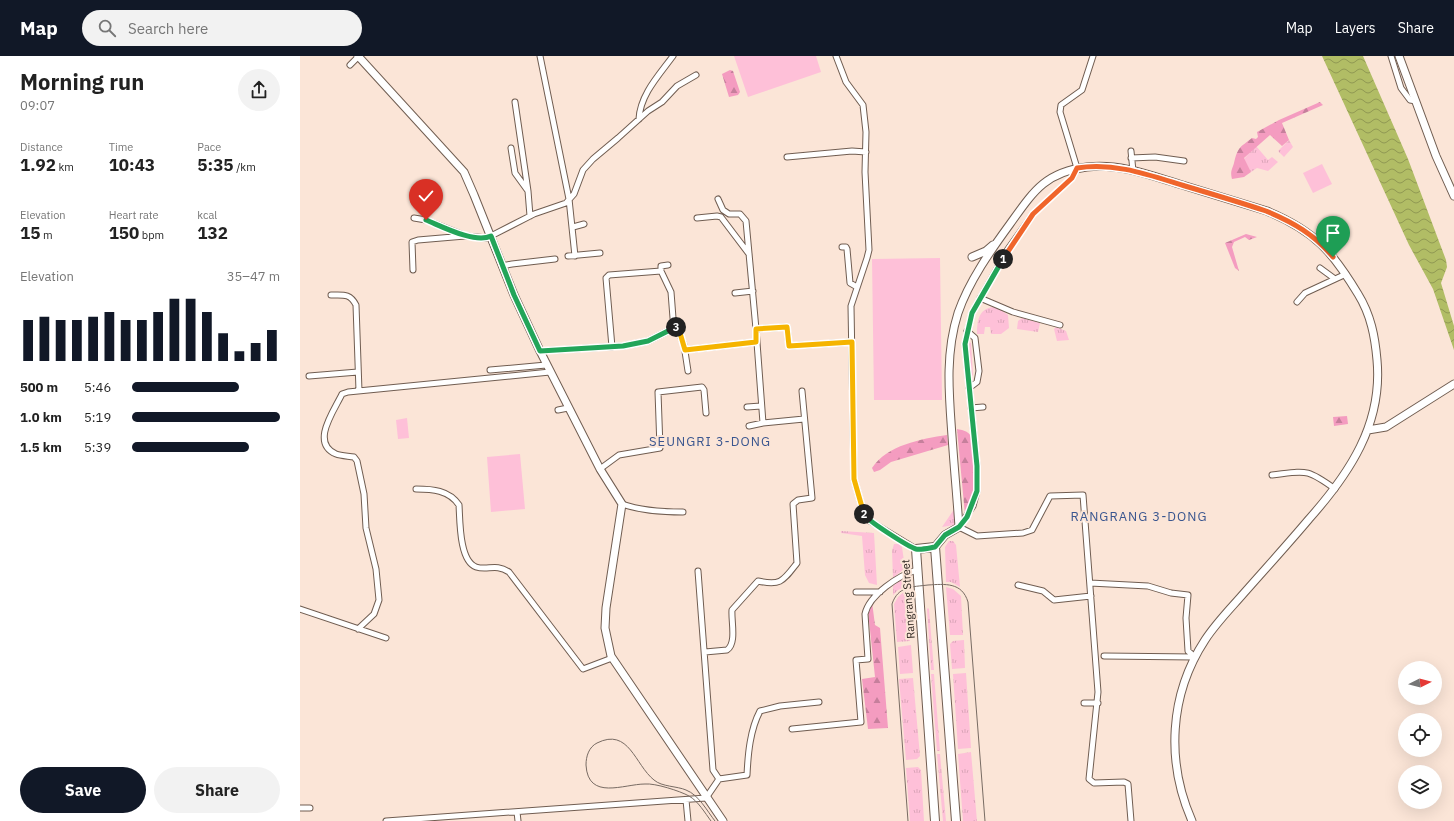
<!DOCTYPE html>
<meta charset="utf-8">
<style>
body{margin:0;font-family:"IBM Plex Sans",sans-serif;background:#f2f2f2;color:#222;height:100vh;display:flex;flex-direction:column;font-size:15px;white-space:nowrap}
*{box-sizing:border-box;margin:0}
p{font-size:13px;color:#767676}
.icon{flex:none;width:22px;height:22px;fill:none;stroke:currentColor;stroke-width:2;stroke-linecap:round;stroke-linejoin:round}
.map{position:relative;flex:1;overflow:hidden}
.side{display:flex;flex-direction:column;background:#fff;width:300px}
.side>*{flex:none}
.needle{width:26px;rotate:84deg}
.fabs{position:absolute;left:1098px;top:605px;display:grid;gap:8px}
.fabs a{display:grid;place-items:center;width:44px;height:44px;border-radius:50%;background:#fff;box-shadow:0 4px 16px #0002;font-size:20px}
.pin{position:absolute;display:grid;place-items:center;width:34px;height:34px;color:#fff;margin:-41px -17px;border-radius:50% 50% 50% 0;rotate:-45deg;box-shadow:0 0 4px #0007}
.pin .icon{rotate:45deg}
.km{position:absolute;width:20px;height:20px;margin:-10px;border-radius:50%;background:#222;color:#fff;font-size:11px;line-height:20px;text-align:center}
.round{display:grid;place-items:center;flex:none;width:42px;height:42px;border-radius:21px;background:#f2f2f2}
.headline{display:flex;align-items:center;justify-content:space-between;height:68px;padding:0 20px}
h1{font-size:22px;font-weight:700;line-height:30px}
.figures{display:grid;grid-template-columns:repeat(3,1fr);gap:6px;height:68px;padding:4px 20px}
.figures div{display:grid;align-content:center}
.figures b{font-size:17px;font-weight:700}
.figures small{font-size:11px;font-weight:400}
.figures p{font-size:11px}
.chart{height:112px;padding:8px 20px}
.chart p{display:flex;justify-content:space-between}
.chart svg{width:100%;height:72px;margin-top:4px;stroke:#111827;stroke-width:6}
.cta{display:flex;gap:8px;margin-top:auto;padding:8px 20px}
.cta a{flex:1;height:46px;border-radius:24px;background:#111827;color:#fff;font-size:16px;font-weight:700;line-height:46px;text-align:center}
.cta a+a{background:#f2f2f2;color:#222}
ul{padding:0 20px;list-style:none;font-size:13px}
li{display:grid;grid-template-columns:64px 48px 1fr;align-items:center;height:30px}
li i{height:10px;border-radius:5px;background:#111827}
header{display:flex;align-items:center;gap:24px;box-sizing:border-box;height:56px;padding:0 20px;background:#111827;color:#fff}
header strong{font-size:19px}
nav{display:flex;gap:22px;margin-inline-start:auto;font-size:14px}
.search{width:280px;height:36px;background:#f2f2f2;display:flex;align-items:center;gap:10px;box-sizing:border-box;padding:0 14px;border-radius:22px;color:#767676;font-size:15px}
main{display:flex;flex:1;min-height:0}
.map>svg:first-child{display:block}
</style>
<header>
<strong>Map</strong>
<div class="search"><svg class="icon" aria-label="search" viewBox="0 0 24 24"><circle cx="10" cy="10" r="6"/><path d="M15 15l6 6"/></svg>Search here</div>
<nav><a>Map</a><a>Layers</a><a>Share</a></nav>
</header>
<main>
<section class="side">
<div class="headline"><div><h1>Morning run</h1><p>09:07</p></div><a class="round"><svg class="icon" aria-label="share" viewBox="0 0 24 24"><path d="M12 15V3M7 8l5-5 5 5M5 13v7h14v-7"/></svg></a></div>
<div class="figures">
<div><p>Distance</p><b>1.92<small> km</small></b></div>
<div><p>Time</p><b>10:43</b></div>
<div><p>Pace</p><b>5:35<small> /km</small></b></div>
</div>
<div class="figures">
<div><p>Elevation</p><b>15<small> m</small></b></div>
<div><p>Heart rate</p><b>150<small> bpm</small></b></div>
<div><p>kcal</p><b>132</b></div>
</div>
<div class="chart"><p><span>Elevation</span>35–47 m</p>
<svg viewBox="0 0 160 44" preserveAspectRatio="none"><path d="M5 44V19M15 44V17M25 44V19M35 44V19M45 44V17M55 44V14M65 44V19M75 44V19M85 44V14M95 44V6M105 44V6M115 44V14M125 44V27M135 44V38M145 44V33M155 44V25"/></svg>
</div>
<ul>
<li><b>500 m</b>5:46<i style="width:72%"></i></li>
<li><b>1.0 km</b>5:19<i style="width:100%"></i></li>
<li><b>1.5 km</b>5:39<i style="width:79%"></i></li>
</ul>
<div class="cta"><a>Save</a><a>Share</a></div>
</section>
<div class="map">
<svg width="1154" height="765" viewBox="0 0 1154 765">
<defs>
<pattern id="grass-tufts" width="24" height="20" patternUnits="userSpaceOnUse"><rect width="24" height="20" fill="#fec0d8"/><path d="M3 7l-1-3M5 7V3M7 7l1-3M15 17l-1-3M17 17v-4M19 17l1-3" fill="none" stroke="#daa5b9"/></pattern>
<pattern id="forest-firs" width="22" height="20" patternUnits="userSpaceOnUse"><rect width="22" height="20" fill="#f49cc0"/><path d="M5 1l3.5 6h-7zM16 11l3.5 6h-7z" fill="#c67f9c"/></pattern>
<pattern id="water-waves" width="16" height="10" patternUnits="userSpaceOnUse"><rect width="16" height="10" fill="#b1bd65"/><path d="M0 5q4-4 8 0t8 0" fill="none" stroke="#909953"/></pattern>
</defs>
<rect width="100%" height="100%" fill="#fbe5d7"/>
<path fill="url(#grass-tufts)" d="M 989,84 L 993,91 L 984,101 L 978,95 Z
M 956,90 L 968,104 L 972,101 L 978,106 L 968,115 L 957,112 L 951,116 L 944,103 Z
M 696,251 L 708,259 L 709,272 L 701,278 L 691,278 L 690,271 L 685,271 L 684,278 L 677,278 C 677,264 679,251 696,251 Z
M 722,262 L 740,267 L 738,276 L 717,273 L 718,265 Z
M 756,271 L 766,275 L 769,284 L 757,285 L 754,273 Z
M 669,286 L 671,287 L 673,319 L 671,321 Z
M 655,452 L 654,469 L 642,471 Z
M 541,475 L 574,477 L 577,529 L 569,527 L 565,519 L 562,480 L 541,477 Z
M 649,485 L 653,485 L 656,489 L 660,531 L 651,526 L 646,526 L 645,491 Z
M 594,488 L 599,488 L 602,491 L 605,512 L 593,522 L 592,495 Z
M 606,520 L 607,530 L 598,534 L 593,539 L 593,530 Z
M 646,531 L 653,533 L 661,540 L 663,579 L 650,579 Z
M 607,533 L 610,585 L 597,586 L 594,548 L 598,541 Z
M 628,552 L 629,553 L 634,614 L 631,614 L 627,553 Z
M 664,584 L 665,612 L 652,613 L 650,588 L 653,585 Z
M 611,589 L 613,617 L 600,618 L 598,591 Z
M 666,617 L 671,692 L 658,693 L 653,618 Z
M 631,618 L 634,618 L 640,695 L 637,695 Z
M 613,622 L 620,700 L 617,703 L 606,704 L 599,623 Z
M 671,696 L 677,765 L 663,765 L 658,698 Z
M 637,698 L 640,698 L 646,765 L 643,765 Z
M 618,711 L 621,714 L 624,765 L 610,765 L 606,712 Z"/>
<path fill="url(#forest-firs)" d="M 430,14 L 433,15 L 440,36 L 438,39 L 429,41 L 422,18 Z
M 1020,46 L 1023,49 L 982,67 L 989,84 L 982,90 L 970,79 L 944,102 L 951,116 L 944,121 L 932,123 C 930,115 932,114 934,107 C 938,91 939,92 952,82 L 956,83 L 958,81 L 957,76 L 979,64 Z
M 946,178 L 957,181 L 949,184 L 945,181 L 934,186 L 932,191 L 939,215 L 935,212 L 925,187 Z
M 1047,360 L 1048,368 L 1034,370 L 1033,361 Z
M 657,373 C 662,374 668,375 671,380 C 677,391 676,426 673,438 C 671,445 668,452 665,459 Z
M 647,379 L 648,389 L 591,406 L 580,414 L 574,416 L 572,412 C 587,389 621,383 647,379 Z
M 572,546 L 575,569 L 580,572 L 588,672 L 568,673 L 562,623 L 575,621 L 568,555 Z"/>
<path fill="#fec0d8" d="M 434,0 L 516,0 L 521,16 L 448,41 Z
M 1022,108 L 1032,128 L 1013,137 L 1003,117 Z
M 640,202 L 642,344 L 574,344 L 572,203 Z
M 107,362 L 109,382 L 98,383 L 96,364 Z
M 220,398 L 225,453 L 191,456 L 187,401 Z"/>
<path fill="url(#water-waves)" d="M 1022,0 L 1063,0 L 1108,103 L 1146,204 L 1147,211 L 1141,227 L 1154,270 L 1154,294 L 1133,233 L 1109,189 Z"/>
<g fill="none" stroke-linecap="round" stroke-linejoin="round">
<defs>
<path id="street" d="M 240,0 L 269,143 L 275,200
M 536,0 L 546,26 L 563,49 L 566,76 L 565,116 L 569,194 L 567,202 L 551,250 L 554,423 L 565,462 L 616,493
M 793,0 L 782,34 L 761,49 L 760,56 L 777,112 L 772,122 L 733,158 L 708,193 L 672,257 L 665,288 L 677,410 L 677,435 L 673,450 L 659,471 L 677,480 L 723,477 L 732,474 L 750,440 L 783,439 L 798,636 L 789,723 L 794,727 L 824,726 L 828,728 L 831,765
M 1091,0 L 1101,32 L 1110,44 L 1116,45
M 50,9 L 59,0
M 215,46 L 228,135
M 339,63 C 340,39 359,19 373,0
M 211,92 L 215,117 L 228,135 L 230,160
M 831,95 L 833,115
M 487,101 L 552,95 L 566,96
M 831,102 L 855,101 L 884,105
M 418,143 L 423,154 L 429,158 L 440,158 L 446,165 L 456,273 L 487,271 L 489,290 L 552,286
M 114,162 L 126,164 L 166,180 L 187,182 L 234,158 L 266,147 L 274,138 L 283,114 L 293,103 L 318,82 L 348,55 L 362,46 L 377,30 L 396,19
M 397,162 L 417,160 L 421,161 L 449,198
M 273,171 L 284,168
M 542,191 L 546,191 L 547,193 L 550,227 L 557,231
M 268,200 L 300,197
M 202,210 L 212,208 L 255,203
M 1020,212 L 1035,223
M 113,214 L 112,186 L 118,184 L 165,180
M 361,215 L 361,210 L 368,209
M 435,237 L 453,235
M 31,239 C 43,239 50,237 56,249 L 59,335
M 680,242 L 713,256 L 760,269
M 997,246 L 1005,237 L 1046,218
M 456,273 L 463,367
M 667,275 L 675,282 L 679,315 L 677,326 L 669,332
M 312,291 L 306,222 L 309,219 L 361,215 L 371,236 L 373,262 L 384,289 L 388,315
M 385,294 L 456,286
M 240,295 L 323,290 L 348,285 L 376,271
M 190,314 L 246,309
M 9,320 L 58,316
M 447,351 L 461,350
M 671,352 L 683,351
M 258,354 L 268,352
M 449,370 L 463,367 L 504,363
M 300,413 L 319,399 L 360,392 L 358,336 L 402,331 L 404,334 L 406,357
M 972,419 C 1006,415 1006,412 1035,433
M 116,433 C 132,433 149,434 159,449 C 160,463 159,505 176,511 C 188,515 195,507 209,516 L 283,613 L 312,602
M 322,448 C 342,455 362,456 383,456
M 398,515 L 413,714 L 419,723
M 790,527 L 848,530 L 871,537 L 888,539 L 886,562 L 888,595 L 895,601
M 718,529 L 743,535 L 754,544 L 791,540
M 556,536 L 580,536
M 0,553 L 86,582
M 58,573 L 74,558 L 79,544 L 76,513 L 66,472 L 64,438 L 57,405 L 54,401 C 49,400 41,400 36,398 C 10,387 34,355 42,338 L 48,336 L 250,316
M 405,596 L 427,594 C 437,587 431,565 432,554 L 458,525 C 481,530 483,525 497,507 L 493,448 L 498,444 L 512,442 L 502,335
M 804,600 L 894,601
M 784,647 L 798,647
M 492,673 L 561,666 L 556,604 L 568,603 L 565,558 C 569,539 599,519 617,514
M 386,744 L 388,765
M 0,752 L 10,752
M 217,756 L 218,765
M 86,765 L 406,742 L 419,723 L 447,719 C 448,698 450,674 460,655 L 480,650 L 519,646"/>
<path id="secondary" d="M 58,0 L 164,116 L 174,139 L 214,239 L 240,295 L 300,413 L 322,448 L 306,552 L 305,572 L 311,600 L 423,765
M 1099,0 L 1136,100 L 1154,140
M 672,201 L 686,195 L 693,189
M 1068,374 L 1086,371 L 1154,328
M 635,491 L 645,479 L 659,471 C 657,441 654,410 652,380 C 649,338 645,298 658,257 C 669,225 691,194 710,168 C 733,136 745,116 787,111 C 819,107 850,119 879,128 C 908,137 937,146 967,155 C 1015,175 1032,195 1058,238 C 1071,259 1075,281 1077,304 C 1083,368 1049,418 1009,463 C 988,488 966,512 944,537 C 931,552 916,567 905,584 C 869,639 866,706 892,765"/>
<path id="primary" d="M 635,765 L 616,493 L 635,491 L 656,765"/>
</defs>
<use href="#street" stroke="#705d51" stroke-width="7"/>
<use href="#secondary" stroke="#705d51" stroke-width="9"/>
<use href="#primary" stroke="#705d51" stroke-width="10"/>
<use href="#street" stroke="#fff" stroke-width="5"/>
<use href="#secondary" stroke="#fff" stroke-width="7"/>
<use href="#primary" stroke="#fff" stroke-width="8"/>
<path stroke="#786b63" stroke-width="1" d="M 411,765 C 405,757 398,745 389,740 C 380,735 355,727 345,728 C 324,728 288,745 286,709 C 286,700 289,691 297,687 C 329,671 335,709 354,724 C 362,731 377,730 386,734 C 399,739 407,755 415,765
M 608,765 L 592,548 C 598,530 612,531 628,529 C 645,528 662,526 668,546 L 685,765"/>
</g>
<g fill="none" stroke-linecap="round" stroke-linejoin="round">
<defs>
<path id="split-1" d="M 703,203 L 733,158 L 772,122 L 777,112 C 815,106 849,119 885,130 C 912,138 939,146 966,155 C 993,166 1015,179 1033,201"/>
<path id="split-2" d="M 564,458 C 566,464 609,491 616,493 C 621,494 629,492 635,491 L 645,479 L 659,471 L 667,461 L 677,435 L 677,410 L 665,288 L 672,257 L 703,203"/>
<path id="split-3" d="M 376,271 L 380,277 L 385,294 L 456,286 L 456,273 L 487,271 L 489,290 L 552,286 L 554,423 L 564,458"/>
<path id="split-4" d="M 126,164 C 141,170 175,188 191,180 L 214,239 L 240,295 L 323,290 L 348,285 L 376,271"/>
</defs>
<use href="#split-1" stroke="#fff" stroke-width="8"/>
<use href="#split-2" stroke="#fff" stroke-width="8"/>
<use href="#split-3" stroke="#fff" stroke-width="8"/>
<use href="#split-4" stroke="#fff" stroke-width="8"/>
<use href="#split-1" stroke="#f0652b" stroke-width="5"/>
<use href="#split-2" stroke="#22a559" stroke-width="5"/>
<use href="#split-3" stroke="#f5b400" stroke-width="5"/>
<use href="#split-4" stroke="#22a559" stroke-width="5"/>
</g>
<g text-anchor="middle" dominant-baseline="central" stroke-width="4" stroke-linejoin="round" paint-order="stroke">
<g font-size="11" fill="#2e2621" stroke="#fbe5d7">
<text transform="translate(608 543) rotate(-94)">Rangrang Street</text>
</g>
<g font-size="13" letter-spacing="1" fill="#3a568f" stroke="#fbe5d7">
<text x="410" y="385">SEUNGRI 3-DONG</text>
<text x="839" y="460">RANGRANG 3-DONG</text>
</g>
</g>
</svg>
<div class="fabs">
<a><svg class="needle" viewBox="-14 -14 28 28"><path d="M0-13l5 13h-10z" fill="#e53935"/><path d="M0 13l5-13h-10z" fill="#767676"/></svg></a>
<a><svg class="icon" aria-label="locate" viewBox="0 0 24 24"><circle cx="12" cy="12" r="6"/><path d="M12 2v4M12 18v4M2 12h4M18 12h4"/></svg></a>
<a><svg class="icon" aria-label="layers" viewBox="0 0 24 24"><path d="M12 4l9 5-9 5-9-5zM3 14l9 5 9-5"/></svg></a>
</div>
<div class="pin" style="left:1033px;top:201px;background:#1e9e55"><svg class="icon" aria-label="arrive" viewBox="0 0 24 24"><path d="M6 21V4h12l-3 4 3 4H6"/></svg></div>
<div class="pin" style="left:126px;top:164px;background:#d93025"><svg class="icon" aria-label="check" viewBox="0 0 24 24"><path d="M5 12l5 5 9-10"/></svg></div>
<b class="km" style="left:703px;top:203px">1</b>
<b class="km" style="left:564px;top:458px">2</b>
<b class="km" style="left:376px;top:271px">3</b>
</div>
</main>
